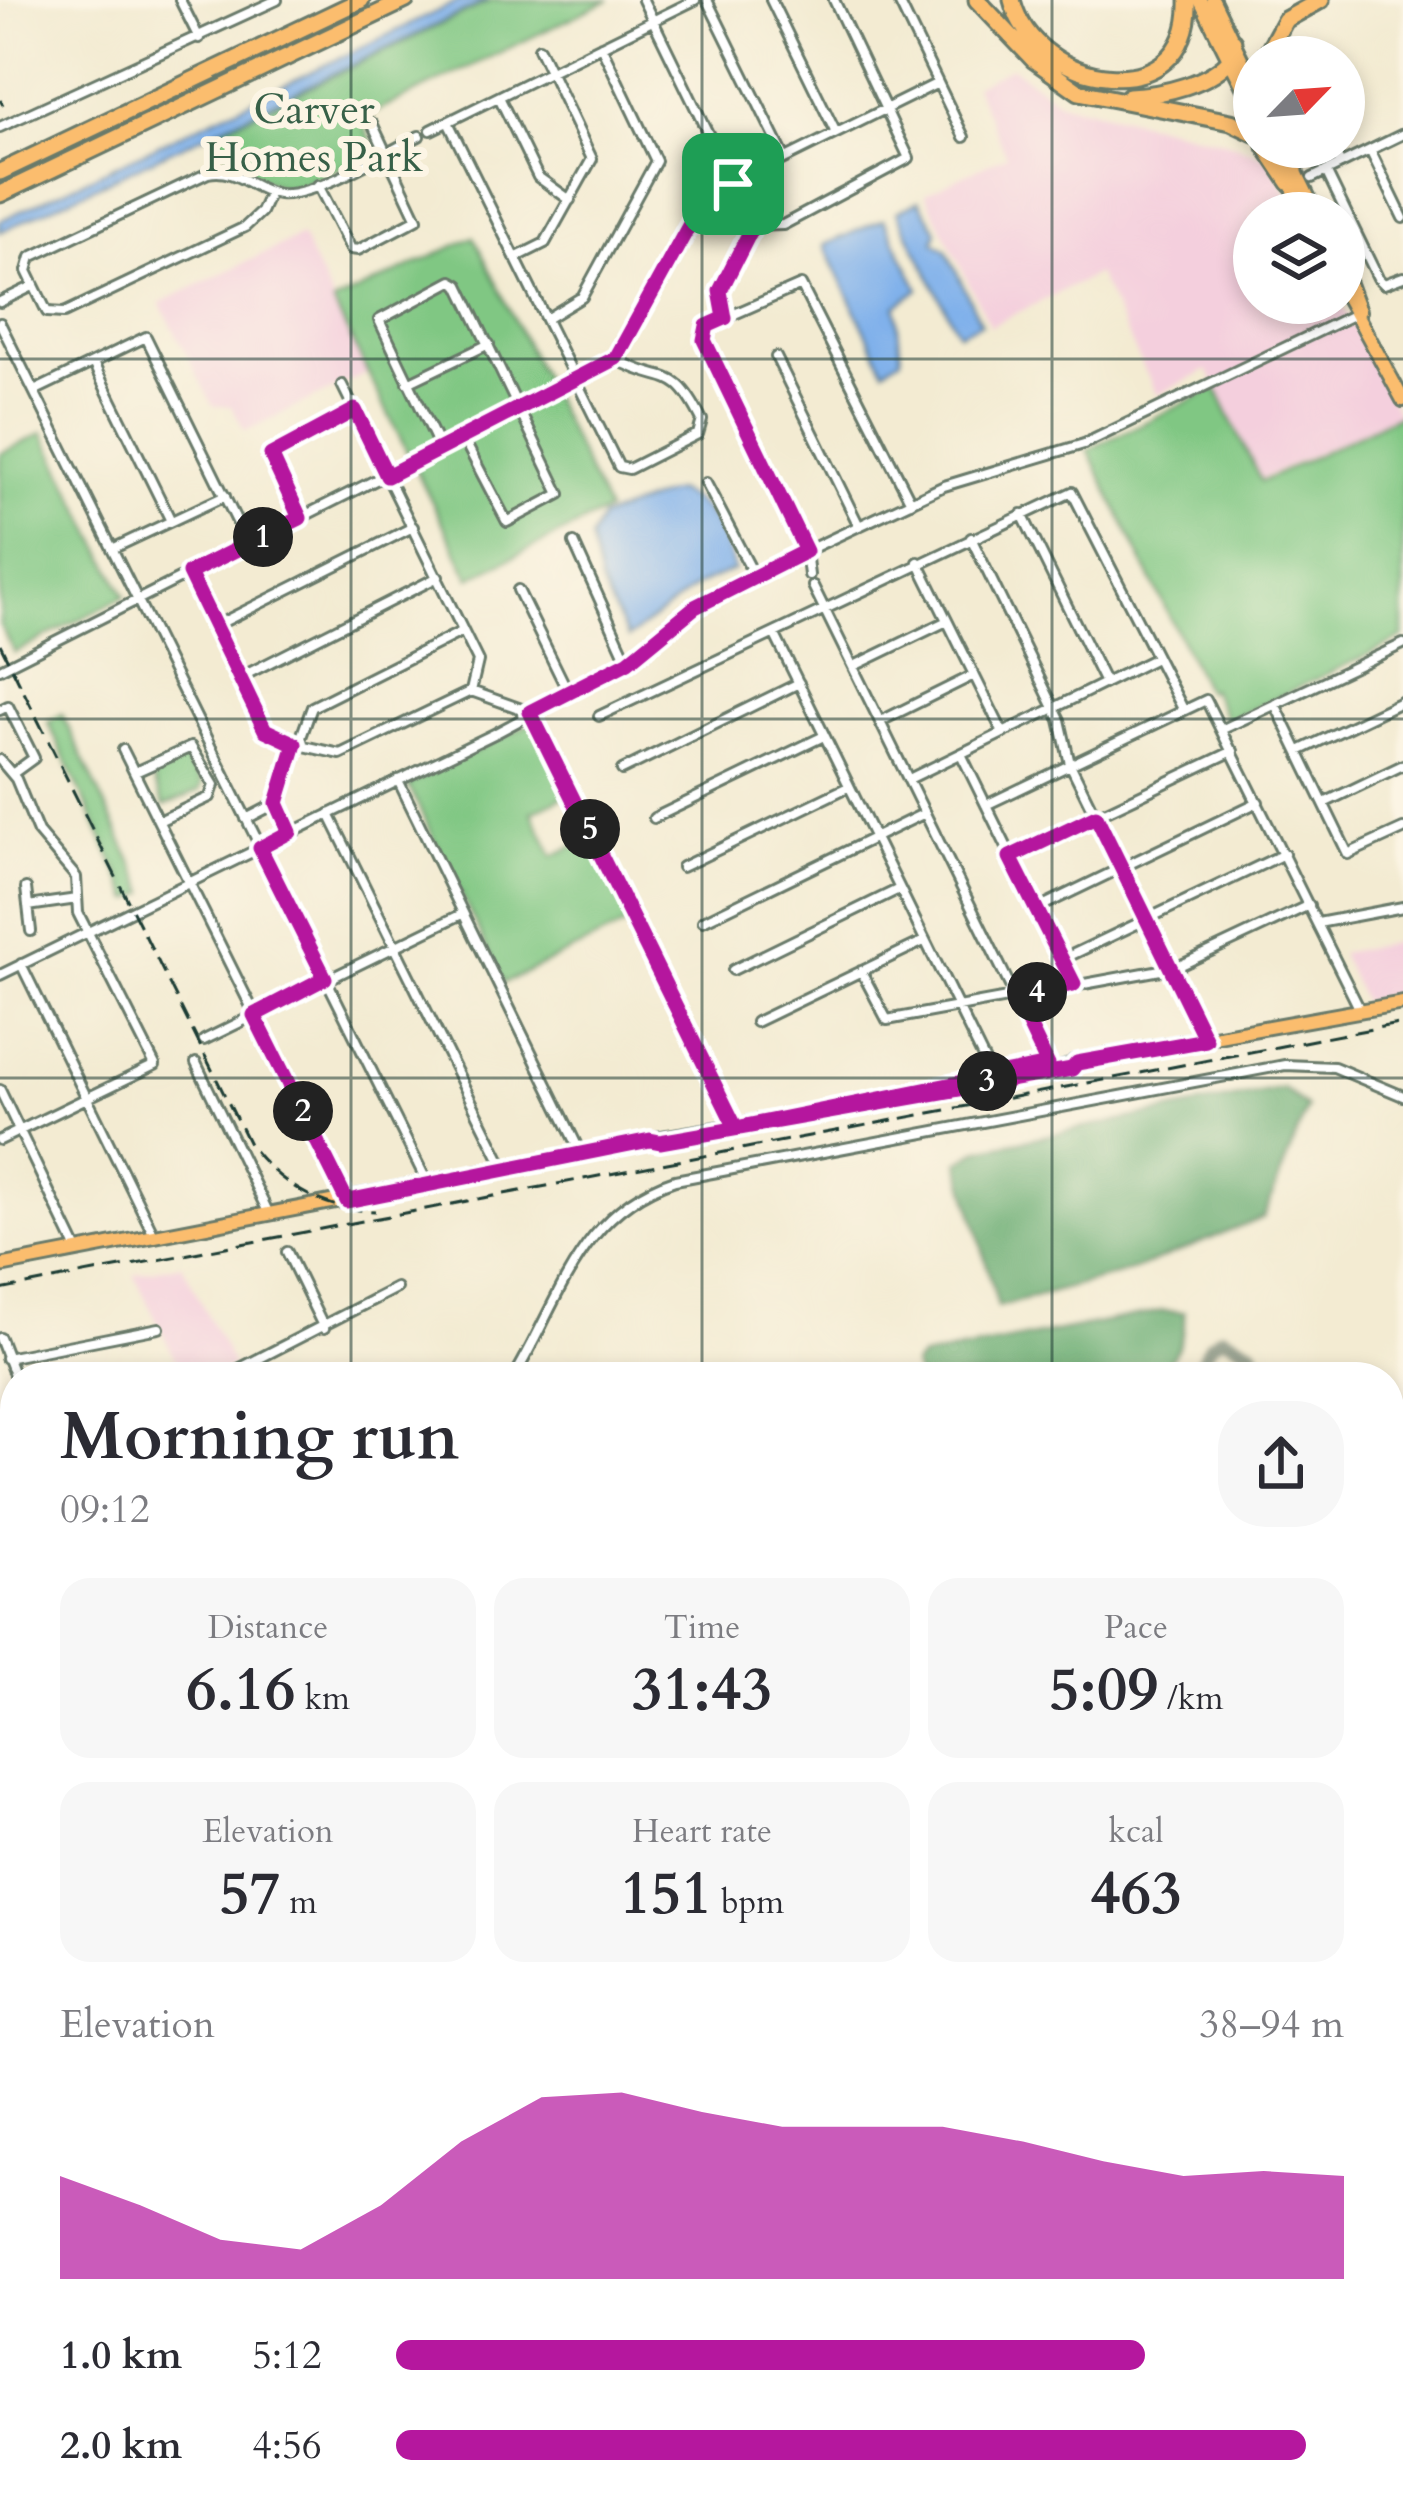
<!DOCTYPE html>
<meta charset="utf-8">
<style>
body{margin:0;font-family:Cardo,serif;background:#f7f7f7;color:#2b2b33;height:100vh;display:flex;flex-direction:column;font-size:45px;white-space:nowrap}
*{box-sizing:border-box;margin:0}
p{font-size:39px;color:#7c7c81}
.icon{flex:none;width:66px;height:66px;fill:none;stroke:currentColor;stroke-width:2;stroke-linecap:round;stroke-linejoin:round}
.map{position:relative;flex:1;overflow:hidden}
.drawer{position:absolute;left:0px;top:1362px;width:1404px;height:1155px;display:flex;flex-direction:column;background:#fff;border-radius:48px 48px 0 0;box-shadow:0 6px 18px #0003}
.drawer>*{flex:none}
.needle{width:78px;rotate:65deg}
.tools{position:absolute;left:1233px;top:36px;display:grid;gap:24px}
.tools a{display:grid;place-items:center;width:132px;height:132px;border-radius:50%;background:#fff;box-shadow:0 6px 18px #0003;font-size:60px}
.pin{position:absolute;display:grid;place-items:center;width:102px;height:102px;color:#fff;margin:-51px;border-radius:24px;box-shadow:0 6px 18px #0006}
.km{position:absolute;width:60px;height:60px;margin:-30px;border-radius:50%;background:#222;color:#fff;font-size:33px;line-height:60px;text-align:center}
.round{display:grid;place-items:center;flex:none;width:126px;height:126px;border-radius:48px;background:#f7f7f7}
.summary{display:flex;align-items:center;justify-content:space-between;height:204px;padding:0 60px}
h1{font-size:66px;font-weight:600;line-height:90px}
.stats{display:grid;grid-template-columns:repeat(3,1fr);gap:18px;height:204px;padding:12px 60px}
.stats div{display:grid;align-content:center;border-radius:30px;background:#f7f7f7;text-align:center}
.stats b{font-size:60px;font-weight:600}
.stats small{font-size:33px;font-weight:400}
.stats p{font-size:33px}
.chart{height:336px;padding:24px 60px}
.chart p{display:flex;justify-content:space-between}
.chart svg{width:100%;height:216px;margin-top:12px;fill:#b5179e;opacity:.7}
ul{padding:0 60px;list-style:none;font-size:39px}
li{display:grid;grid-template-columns:192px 144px 1fr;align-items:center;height:90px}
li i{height:30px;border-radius:15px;background:#b5179e}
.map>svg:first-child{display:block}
</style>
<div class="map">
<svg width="1403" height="2515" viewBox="0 0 1403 2515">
<rect width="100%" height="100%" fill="#fcf5e5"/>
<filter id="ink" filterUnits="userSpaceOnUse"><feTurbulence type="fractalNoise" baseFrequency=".00833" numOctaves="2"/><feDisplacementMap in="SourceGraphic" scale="24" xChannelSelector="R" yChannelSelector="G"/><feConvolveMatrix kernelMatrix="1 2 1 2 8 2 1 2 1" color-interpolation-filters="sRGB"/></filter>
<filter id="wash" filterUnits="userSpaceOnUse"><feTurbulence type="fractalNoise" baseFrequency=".004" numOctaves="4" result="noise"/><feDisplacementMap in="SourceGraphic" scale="48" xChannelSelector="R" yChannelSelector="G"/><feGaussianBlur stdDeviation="2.7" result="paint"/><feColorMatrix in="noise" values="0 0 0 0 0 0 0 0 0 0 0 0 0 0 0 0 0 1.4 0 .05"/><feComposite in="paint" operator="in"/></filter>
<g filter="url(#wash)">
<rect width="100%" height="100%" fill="#f3ebd2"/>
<path fill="#f4cfdd" d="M 1011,67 L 1060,102 L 1228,142 L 1269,158 L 1297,213 L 1254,213 L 1254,303 L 1341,303 L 1398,414 L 1261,479 L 1208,370 L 1157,395 L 1097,274 L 990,326 L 925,194 L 1006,155 L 974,86 Z
M 301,236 L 368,373 L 245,431 L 231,406 L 213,406 L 160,303 Z
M 1403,941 L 1403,994 L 1363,1002 L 1340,953 Z
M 182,1264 L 233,1366 L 210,1377 L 184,1377 L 134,1274 Z
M 73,2502 L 390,2502 L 397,2515 L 80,2515 Z"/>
<path fill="#80c783" stroke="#50825c" stroke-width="3" d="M 493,0 L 609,0 L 361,119 L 375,151 L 298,187 L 285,189 L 235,167 L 218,131 Z
M 474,237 L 607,511 L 470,578 L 333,303 Z
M 1216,388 L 1261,482 L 1399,415 L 1403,424 L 1403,638 L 1227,721 L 1211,689 L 1206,691 L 1088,450 Z
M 43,433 L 125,596 L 14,653 L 0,625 L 0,454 Z
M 62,714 L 147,893 L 131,900 L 48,722 Z
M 529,724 L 534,725 L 569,794 L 532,812 L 553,856 L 591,838 L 632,922 L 504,983 L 408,785 Z
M 184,759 L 202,784 L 200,791 L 164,806 L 151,774 Z
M 1403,1453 L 1403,2450 L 1389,2454 L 1389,1462 Z
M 404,2502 L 622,2502 L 638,2515 L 410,2515 Z
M 843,2502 L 1244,2502 L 1204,2515 L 841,2515 Z"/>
<path fill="#68ac71" stroke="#447452" stroke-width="3" d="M 1283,1088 L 1307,1108 L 1264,1217 L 1134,1270 L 998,1307 L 959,1162 L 980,1149 Z
M 1162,1311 L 1184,1312 C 1186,1338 1174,1362 1153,1377 L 918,1377 L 913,1366 L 920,1358 Z"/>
<path fill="#80b1eb" stroke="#507790" stroke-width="3" d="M 461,0 L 488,0 L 0,232 L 0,221 Z
M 919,201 L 937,231 L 934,242 L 946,250 L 981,323 L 958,333 L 897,212 Z
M 884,219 L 919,289 L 896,306 L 901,358 L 884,369 L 824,245 Z
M 674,491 C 710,502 724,536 734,570 L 698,585 L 628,638 L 600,583 L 590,539 L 601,518 Z"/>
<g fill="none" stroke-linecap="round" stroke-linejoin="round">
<path stroke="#899483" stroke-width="14" d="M 1193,1377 L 1211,1344 L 1222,1336 L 1253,1351 L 1258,1372"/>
<path stroke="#899483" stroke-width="33" d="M 1255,1377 L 1258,1372"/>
</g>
</g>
<g filter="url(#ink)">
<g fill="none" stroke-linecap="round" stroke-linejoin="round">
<defs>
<path id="minor" d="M 180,0 L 199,38
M 643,0 L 753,226
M 707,0 L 785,158
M 771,0 L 836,133
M 899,2 L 964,137
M 499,97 L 538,177 L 570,200
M 448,122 L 619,467 L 629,469 L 698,434 L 702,420 C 672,361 667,388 616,359
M 0,127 L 277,0
M 431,130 L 695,0
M 1332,147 L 1341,164
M 1370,150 L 1403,218
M 1326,171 L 1378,278 L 1384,284 L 1403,277
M 1312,178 L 1403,134
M 318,185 L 351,249 L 358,250 L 417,219 L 372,123
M 270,192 L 261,212 L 245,227 L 64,313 L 47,312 L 27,271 L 31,257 L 208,173 C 237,167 253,191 279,194 C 314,198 387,152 419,136
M 515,258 L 545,243 L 592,159 L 539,48
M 0,302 L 33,286
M 725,318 L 720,291 L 753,226 L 783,225 L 909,158 L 834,0
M 546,319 L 582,297 L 656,161 L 601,46
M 0,323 L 428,1184
M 776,357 L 859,526
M 93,363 L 171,521
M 408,383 L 489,344
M 342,385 L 478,661 L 471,691
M 34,391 L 146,337 L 248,544
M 440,448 L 379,320 L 452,281 L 459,285 L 560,494 L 507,522 L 463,438
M 706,483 L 755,577
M 1022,514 L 1105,683
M 300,518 L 271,455 L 355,410
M 971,538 L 1060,720 L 1070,764 L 1206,1040
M 574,543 L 628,662
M 112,549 L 225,496
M 918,562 L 1003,733
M 189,573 L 265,730 L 295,744 L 340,754 L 471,691 L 530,712
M 809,575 L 806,551 L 704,341 L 707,326 L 801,285 L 911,502
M 813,586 L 1049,1065
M 518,590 L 568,692
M 215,626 L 413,527
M 774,633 L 994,1080
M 854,666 L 947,621
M 0,669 L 616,359 L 711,195 L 938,83
M 241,677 L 438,577
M 1275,704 L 1348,854 L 1403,829
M 0,710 L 8,706 L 34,758 L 12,774
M 530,712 L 736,1126
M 599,716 L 1072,492 L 1183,709
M 881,721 L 974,675
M 1223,729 L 1403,644
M 123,750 L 347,1199
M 1299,751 L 1403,701
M 961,754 L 1074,984
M 0,760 L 16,779 L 38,832 L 76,877 L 78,913 L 155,1065 L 0,1140
M 622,770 L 799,683
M 135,772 L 191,747 L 214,785 L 210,797 L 159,821
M 909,779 L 1156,658
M 398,780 L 580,1152
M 1324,803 L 1403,765
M 986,805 L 1206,700 L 1360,1010
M 329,814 L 504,1167
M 654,818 L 824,736
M 246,819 L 277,803
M 290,832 L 277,803 L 312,707 L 463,631
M 1010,857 L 1233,751
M 682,867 L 848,787
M 26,888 L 31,931
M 28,906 L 77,899
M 1036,909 L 1258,802
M 703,921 L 925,813
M 1318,923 L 1403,907
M 1061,960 L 1284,854
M 21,964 L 154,1235
M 733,970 L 899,889
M 861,971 L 887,1020 L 1177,967 L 1309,905
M 0,975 L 496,733 L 628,662 L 695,607 L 806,551 L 944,486 L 1084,444 L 1359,312
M 756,1022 L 924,941
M 204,1040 L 462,914
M 196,1063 L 269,1214
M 0,1090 L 77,1250
M 287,1252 L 324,1328
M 0,1338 L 15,1377
M 6,1358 L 159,1328
M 223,1377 L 396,1288
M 514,1377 C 560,1300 580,1211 675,1180 L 1285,1065 L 1334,1067 L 1403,1096
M 0,1484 L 15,1477
M 0,1572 L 4,1585 L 0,1595
M 0,1653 L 15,1646
M 0,1703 L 15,1737
M 0,1822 L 15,1815
M 0,1858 L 15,1889
M 0,1993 L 15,1986
M 0,2034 L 15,2064
M 0,2086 L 15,2078
M 0,2162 L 15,2155
M 8,2235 L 15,2249
M 0,2239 L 15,2231
M 0,2333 L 15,2325
M 0,2379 L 15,2410
M 0,2502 L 15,2495
M 60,2502 L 66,2515
M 399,2502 L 405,2515
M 650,2502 L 674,2515
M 974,2502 L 986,2515
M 1022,2502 L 1035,2515
M 988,2515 L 994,2502"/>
<path id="major" d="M 1200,0 L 1254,109
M 1213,0 L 1254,85
M 1293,166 L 1316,213
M 1287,176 L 1305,213
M 1344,270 L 1359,311
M 1344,292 L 1403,400
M 1074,1062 L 1403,1003
M 0,1266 L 650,1140 L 1049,1074 L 1077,1063
M 1393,2469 L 1403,2499
M 1250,2515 L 1291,2502
M 1294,2515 L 1334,2502"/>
<path id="highway" d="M 977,0 L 1034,60 L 1079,92 L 1231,122 L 1254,133
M 1012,0 C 1035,90 1192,114 1188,0
M 1265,57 L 1285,20 L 1321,0
M 1129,96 C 1161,95 1212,84 1233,56 L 1233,41
M 1266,147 L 1290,183
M 1288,147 L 1295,170
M 0,172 L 361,0
M 0,194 L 406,0"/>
</defs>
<use href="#minor" stroke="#697a6b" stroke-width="14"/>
<use href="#major" stroke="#697a6b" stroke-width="18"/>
<use href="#highway" stroke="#697a6b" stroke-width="21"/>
<use href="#minor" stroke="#fff" stroke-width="8"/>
<use href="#major" stroke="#fbbd6e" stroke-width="12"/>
<use href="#highway" stroke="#fbbd6e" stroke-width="15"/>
<path stroke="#1f3d34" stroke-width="3" stroke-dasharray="18 9" stroke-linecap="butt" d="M 0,100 L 3,105
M 0,644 L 249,1144 C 281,1186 322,1210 375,1211
M 0,1290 L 1403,1023"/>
</g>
</g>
<g fill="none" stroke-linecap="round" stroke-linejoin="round" filter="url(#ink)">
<defs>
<path id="route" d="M 733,184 L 712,195 L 696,213 L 616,358 L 387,476 L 355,410 L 271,455 L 300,518 L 189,573 L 265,730 L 295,744 L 277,803 L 290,832 L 260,848 L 325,978 L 254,1015 L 347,1201 L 650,1140 L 660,1142 L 1072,1069 L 1077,1063 L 1206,1040 L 1096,816 L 1010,857 L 1074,984 L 1015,996 L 1048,1065 L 736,1128 L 530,712 L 628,662 L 695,607 L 806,551 L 704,340 L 707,326 L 725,318 L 720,291 L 753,226 L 733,184"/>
</defs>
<use href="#route" stroke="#fff" stroke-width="24"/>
<use href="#route" stroke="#b5179e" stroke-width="15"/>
</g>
<path fill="none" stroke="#1f3d34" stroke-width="3" stroke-opacity="0.55" d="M 351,0 L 351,1377M 702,0 L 702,1377M 1052,0 L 1052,1377M 0,359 L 1403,359M 0,719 L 1403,719M 0,1078 L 1403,1078M 0,1437 L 15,1437M 1389,1437 L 1403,1437M 0,1796 L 15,1796M 1389,1796 L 1403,1796M 0,2156 L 15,2156M 1389,2156 L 1403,2156M 351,2502 L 351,2515M 702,2502 L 702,2515M 1052,2502 L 1052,2515"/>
<g text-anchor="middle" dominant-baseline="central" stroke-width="12" stroke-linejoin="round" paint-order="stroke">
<g font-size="42" fill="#376048" stroke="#fcf5e5">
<text x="314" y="109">Carver<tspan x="314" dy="48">Homes Park</tspan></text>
</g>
</g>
</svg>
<div class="tools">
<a><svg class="needle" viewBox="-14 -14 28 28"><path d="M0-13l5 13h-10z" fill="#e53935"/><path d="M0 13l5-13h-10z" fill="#7c7c81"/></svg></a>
<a><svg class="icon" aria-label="layers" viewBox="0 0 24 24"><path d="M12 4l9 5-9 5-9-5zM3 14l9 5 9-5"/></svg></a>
</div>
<div class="pin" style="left:733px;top:184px;background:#1e9e55"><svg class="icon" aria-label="arrive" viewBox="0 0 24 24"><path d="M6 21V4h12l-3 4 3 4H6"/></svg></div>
<b class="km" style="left:263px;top:537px">1</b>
<b class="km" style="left:303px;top:1111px">2</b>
<b class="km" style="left:987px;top:1081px">3</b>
<b class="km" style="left:1037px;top:992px">4</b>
<b class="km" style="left:590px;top:829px">5</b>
<section class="drawer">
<div class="summary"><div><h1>Morning run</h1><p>09:12</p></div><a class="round"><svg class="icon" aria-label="share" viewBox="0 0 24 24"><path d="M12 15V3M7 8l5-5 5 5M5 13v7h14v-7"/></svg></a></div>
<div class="stats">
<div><p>Distance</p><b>6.16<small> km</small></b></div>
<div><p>Time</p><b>31:43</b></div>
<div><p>Pace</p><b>5:09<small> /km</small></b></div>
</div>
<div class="stats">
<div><p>Elevation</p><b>57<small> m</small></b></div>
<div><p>Heart rate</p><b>151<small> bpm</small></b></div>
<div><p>kcal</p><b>463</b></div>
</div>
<div class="chart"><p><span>Elevation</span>38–94 m</p>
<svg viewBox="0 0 160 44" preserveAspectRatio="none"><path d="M0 44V23L10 29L20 36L30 38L40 29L50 16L60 7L70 6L80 10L90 13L100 13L110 13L120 16L130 20L140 23L150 22L160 23V44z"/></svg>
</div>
<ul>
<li><b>1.0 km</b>5:12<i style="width:79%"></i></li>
<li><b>2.0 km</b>4:56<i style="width:96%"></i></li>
</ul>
</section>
</div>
